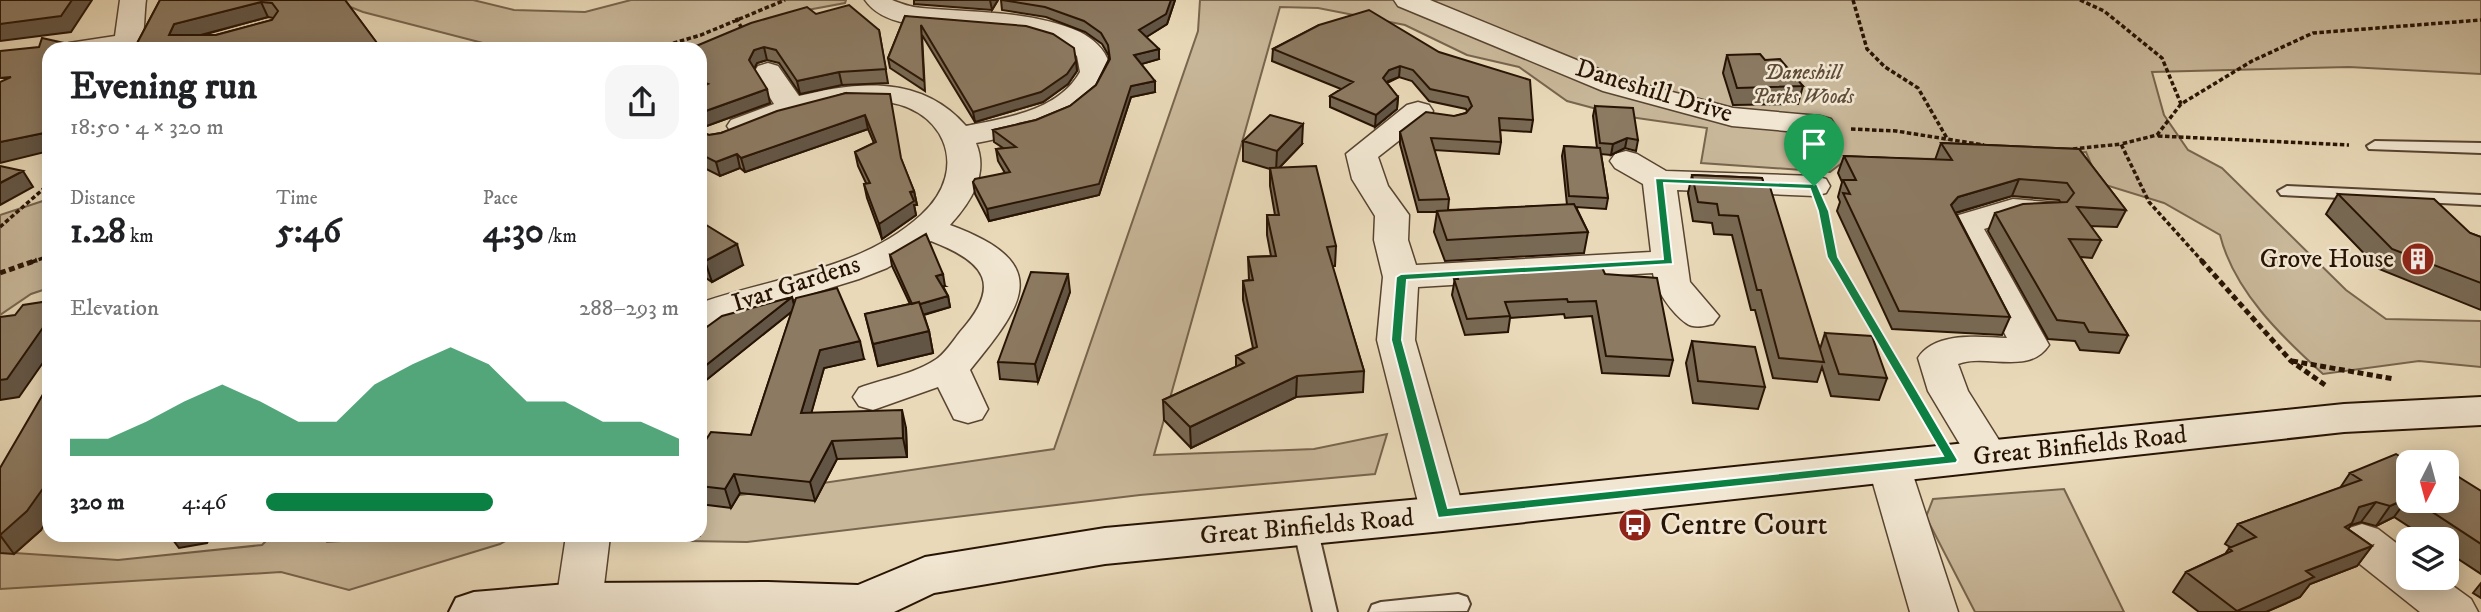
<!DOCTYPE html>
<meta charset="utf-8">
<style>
body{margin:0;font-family:"IM FELL DW Pica",serif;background:#f6f6f6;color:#202124;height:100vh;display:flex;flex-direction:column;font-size:26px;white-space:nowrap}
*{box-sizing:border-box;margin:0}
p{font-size:23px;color:#757577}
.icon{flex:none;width:38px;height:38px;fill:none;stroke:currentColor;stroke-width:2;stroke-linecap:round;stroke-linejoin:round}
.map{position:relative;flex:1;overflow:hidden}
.drawer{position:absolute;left:42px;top:42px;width:665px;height:500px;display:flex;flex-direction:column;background:#fff;border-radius:21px;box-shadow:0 4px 18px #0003}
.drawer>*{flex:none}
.needle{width:46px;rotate:186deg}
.controls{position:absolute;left:2396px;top:450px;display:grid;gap:14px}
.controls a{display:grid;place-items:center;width:63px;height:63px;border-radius:14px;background:#fff;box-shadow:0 4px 18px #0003;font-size:35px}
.pin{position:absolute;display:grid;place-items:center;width:60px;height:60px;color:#fff;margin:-72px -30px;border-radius:50% 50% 50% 0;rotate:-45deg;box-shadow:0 0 7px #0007}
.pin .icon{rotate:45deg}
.round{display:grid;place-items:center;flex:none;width:74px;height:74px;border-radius:21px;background:#f6f6f6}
.summary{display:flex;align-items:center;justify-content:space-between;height:119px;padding:0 28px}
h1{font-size:38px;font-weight:800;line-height:52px}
.figures{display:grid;grid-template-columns:repeat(3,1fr);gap:10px;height:119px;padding:7px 28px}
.figures div{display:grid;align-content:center}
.figures b{font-size:35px;font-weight:800}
.figures small{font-size:19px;font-weight:400}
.figures p{font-size:19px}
.chart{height:196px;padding:14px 28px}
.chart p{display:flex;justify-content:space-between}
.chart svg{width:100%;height:126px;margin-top:7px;fill:#0b8043;opacity:.7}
ul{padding:0 28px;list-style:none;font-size:23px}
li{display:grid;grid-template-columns:112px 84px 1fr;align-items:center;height:52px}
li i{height:18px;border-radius:9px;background:#0b8043}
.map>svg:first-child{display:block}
</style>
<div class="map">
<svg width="2481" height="612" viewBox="0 0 2481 612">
<rect width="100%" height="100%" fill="#e9d9b8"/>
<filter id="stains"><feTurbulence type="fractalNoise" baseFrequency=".00286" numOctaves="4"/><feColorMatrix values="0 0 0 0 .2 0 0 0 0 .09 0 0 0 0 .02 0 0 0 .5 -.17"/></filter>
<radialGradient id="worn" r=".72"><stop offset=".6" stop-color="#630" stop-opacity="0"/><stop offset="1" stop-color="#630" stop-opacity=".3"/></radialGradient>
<path fill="#c8b799" stroke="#78654e" stroke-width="2" d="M 333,0 L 473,0 L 514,10 L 585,12 L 631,0 L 846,0 L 845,3 L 802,11 L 700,49 L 506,49 L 363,12 Z
M 1200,0 L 2481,0 L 2481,74 L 2349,67 L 2152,72 L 2164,115 L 2188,150 L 2222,168 L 2346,290 L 2386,319 L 2481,321 L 2481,367 L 2419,361 L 2323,374 C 2281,336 2234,291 2220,235 L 2164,203 L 2099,183 L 2086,152 L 1980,160 L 1850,157 L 1830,172 L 1701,163 L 1707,128 L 1623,116 L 1567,101 L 1519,67 L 1467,55 L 1405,25 L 1318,8 L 1280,7 L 1154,455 L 1314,449 L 1387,434 L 1375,474 L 1140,495 L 747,542 L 629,540 L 628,536 L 700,536 L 700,501 L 1054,449 L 1198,31 Z
M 49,199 L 49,288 L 31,294 L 0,315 L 0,215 Z
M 2064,489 L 2124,612 L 1975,612 L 1926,517 L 1933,499 Z
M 271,536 L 322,536 L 327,542 L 416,536 L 514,536 L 500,544 L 349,590 L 281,572 L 0,589 L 0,552 L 118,560 L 262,545 Z"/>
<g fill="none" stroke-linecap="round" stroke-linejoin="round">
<defs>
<path id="lane" d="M 2375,141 L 2481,143 L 2481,153 L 2369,149 L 2367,146 Z
M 2287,186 L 2481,195 L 2481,205 L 2281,195 L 2278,191 Z
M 1305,518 L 1313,521 L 1317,527 L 1337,612 L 1313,612 L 1293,527 L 1297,521 Z
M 1458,594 L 1467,597 L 1470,604 L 1467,611 L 1369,612 L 1372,605 L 1381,602 Z"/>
<path id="street" d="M 120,0 L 146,0 C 144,13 145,40 139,49 L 65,49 L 69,43 L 115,36 Z
M 865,0 C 872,0 885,0 892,0 C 902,4 910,7 922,8 C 974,13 1031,10 1080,32 C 1092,38 1105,49 1109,63 C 1111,72 1106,80 1100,87 C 1070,126 1021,134 976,143 C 989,174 971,202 950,225 C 1053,263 1026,302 970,370 L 988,409 L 982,419 L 968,423 L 954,419 L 938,387 L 873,410 L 859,406 L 853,397 L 859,388 C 883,379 914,374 935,360 C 944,355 953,341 960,332 C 1003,284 985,262 931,241 L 887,268 L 859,279 L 700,328 L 700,303 C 774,277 861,270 921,215 C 973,168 943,103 876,101 C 834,99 792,117 753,132 L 742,135 L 731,132 L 727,126 L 731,120 L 774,104 L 754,72 L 758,66 L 768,63 L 778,66 L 799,96 C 858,81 922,75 966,126 C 1006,118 1058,111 1080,72 L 1077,56 C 1026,6 900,51 865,0 Z
M 1394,0 L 1430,0 L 1623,79 L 1733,108 L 1820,116 L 1831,119 L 1835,125 L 1831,131 L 1820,134 L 1732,126 L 1603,91 L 1398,6 Z
M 1418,102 L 1429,105 L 1433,111 L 1429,117 L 1378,157 L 1388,186 L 1409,215 L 1408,240 L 1416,265 L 1651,252 L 1643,184 L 1615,168 L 1610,161 L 1615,154 L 1626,151 L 1637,154 L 1666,171 L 1814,176 L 1826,179 L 1830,186 L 1826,193 L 1814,196 L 1677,190 L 1690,282 L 1719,316 L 1713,324 C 1704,326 1694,329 1686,323 C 1673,314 1655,290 1653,273 L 1418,287 L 1415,340 L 1465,514 L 1459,525 L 1443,530 L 1427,525 L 1421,514 L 1377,340 L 1383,277 L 1374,240 L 1375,216 L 1352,179 L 1346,154 L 1407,105 Z
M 2013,199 L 2059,203 L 2064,210 L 2059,217 L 2015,219 L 1984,229 L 2049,345 C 2029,376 1986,353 1958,364 L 1968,391 L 2009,456 L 2003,466 L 1988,471 L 1973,466 L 1928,391 L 1918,358 C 1935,331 1980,337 2007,338 L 1947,224 L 1952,217 Z
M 1889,451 L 1904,455 L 1910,466 L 1958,612 L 1910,612 L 1868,466 L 1874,455 Z
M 2362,524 L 2378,529 L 2408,552 L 2408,578 L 2442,578 L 2471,599 L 2478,612 L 2420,612 L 2346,553 L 2340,541 L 2346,529 Z
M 566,536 L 610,536 L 602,602 L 597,612 L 561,612 L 556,602 Z"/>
<path id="secondary" d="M 2481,397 L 2481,425 L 2344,432 L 1443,531 L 1105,564 L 934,593 L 894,612 L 449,612 L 456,598 L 474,592 L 579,583 L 768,582 L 858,585 L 925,557 L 1105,528 L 1443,497 L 2344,404 Z"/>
</defs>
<use href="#lane" stroke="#584431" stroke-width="4"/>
<use href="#street" stroke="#584431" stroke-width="3"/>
<use href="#secondary" stroke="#271304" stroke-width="4"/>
<path stroke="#271304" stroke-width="3.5" stroke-dasharray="4.5 2.5" stroke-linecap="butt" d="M 1853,0 L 1867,49 L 1885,67 L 1918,88 L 1948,140
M 2080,0 L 2104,11 L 2162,58 L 2181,104
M 736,18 L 744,32
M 653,49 L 701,35 L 785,0
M 1851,129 L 1896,131 L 1984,145
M 2158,136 L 2349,145
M 2073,149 L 2121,144
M 1824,212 L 1836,262
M 0,227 L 49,184
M 32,262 L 49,256
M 2203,262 L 2149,202 L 2121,144 L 2157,135 L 2181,104 L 2252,61 L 2313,33 L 2481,20"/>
<path stroke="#271304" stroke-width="5" stroke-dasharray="6 3.5" stroke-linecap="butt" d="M 1835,260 L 1899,370
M 2201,260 L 2291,361 L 2325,385
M 0,273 L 37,260
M 2292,361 L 2394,379"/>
<use href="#lane" fill="#f1e6d1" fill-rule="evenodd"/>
<use href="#street" fill="#f1e6d1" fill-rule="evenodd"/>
<use href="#secondary" fill="#f1e6d1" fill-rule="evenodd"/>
</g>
<path fill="#786954" stroke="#271304" stroke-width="2" fill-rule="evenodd" d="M 160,0 L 345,0 L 381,49 L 134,49 ZM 268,17 L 273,18 L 272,20 L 216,35 L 203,35 Z
M 914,0 L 998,0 L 992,10 L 914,4 Z
M 1001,0 L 1175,0 L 1167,24 L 1146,37 L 1159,59 L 1141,64 L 1155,92 L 1131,97 L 1099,195 L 989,221 L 975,194 L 973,182 L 1005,173 L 998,161 L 996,149 L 1003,148 L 994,142 L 993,130 L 1036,120 L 1070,106 L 1096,85 L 1109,59 L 1109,56 L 1102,44 L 1085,32 L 1046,17 L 1002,10 Z
M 816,14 L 879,30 L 888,83 L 842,85 L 800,94 L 779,63 L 767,60 L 757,63 L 754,69 L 770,103 L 701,128 L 701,132 L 709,135 L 721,133 L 846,93 L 901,159 L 914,191 L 917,205 L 914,205 L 916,215 L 882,239 L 867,198 L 864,184 L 866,183 L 858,166 L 855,152 L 874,143 L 868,129 L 745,172 L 740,168 L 720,176 L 700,166 L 700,49 Z
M 905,16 L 1076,61 L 1077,71 L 1068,84 L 1043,102 L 975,122 L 922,35 L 925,91 L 890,68 L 888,58 Z
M 1319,25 L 1533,120 L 1531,132 L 1500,130 L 1501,142 L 1499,154 L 1434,150 L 1449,199 L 1448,210 L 1567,205 L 1562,156 L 1564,146 L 1597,148 L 1593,116 L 1595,106 L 1638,140 L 1636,151 L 1625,148 L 1611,155 L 1601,154 L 1608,198 L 1606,209 L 1576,207 L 1588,232 L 1584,253 L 1445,261 L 1434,232 L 1437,212 L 1418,212 L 1400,144 L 1400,132 L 1466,113 L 1467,111 L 1466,109 L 1429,101 L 1412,81 L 1399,77 L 1387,83 L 1398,97 L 1397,109 L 1375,127 L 1330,107 L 1330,96 L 1341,89 L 1272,61 L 1273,49 Z
M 1727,55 L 1765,60 L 1803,86 L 1798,104 L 1733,105 L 1723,73 Z
M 1243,141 L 1302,144 L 1280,167 L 1336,246 L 1335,266 L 1332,266 L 1364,371 L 1363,392 L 1296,397 L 1191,448 L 1164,420 L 1163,400 L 1236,367 L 1236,356 L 1253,348 L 1243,300 L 1243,281 L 1249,280 L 1248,257 L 1271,256 L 1267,235 L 1267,215 L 1275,215 L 1270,186 L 1270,169 L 1243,161 Z
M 1941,143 L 2079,149 L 2126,210 L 2117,227 L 2090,226 L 2101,240 L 2092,258 L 2080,257 L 2128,335 L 2119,353 L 2080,350 L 2075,341 L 2048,339 L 1988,231 L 1995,213 L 2061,203 L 2059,200 L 2012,196 L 1956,213 L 2010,317 L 2002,335 L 1892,329 L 1837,211 L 1840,202 L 1838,197 L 1842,182 L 1838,173 L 1844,156 L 1935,160 Z
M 1692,175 L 1762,178 L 1820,349 L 1825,333 L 1887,378 L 1879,400 L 1831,396 L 1822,367 L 1817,382 L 1773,378 L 1755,310 L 1751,310 L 1732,235 L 1714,234 L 1712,223 L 1693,221 L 1688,193 Z
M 2338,194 L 2470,233 L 2481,237 L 2481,310 L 2379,269 L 2326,214 Z
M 700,224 L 743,265 L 712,282 L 700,274 Z
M 890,255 L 945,286 L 943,286 L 948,296 L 950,307 L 924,315 L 929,331 L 933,353 L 878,366 L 865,314 L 910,304 L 892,266 Z
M 1456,272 L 1605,274 L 1673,360 L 1669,376 L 1602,373 L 1592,316 L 1565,318 L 1564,314 L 1510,318 L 1508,332 L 1465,335 L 1452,295 Z
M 1070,292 L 1038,382 L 1000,379 L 998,362 Z
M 792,297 L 794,305 L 864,359 L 824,368 L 811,413 L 906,428 L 907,457 L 837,459 L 815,501 L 740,493 L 731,508 L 700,504 L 700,449 L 751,435 L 792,311 L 700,385 Z
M 1692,341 L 1765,387 L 1758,409 L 1693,403 L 1686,363 Z
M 2408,462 L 2408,500 L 2446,500 L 2481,491 L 2481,574 L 2446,551 L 2446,539 L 2428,539 L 2394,517 L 2376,526 L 2361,522 L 2351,525 L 2348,529 L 2372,546 L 2357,566 L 2310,584 L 2300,597 L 2266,612 L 2199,612 L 2173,592 L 2186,572 L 2225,554 L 2230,547 L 2225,544 L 2238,524 L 2340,488 L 2350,473 Z
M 0,468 L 41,530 L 14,554 L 0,553 Z
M 2481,583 L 2481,598 L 2473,593 Z"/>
<path fill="#625545" stroke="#271304" stroke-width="2" d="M 72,0 L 92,0 L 71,32 L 0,41 L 0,24 Z
M 990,0 L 998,0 L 992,10 Z
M 1171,0 L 1175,0 L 1167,24 L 1140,41 L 1139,30 Z
M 261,2 L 268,17 L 182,40 L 169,35 L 174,24 Z
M 764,47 L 767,60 L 757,63 L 752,73 L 749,60 L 754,50 Z
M 1159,49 L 1159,59 L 1135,66 L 1134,55 Z
M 1076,61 L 1077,71 L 1068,84 L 1043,102 L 975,122 L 973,112 Z
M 1400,66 L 1399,77 L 1388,81 L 1382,89 L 1383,78 L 1389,70 Z
M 839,72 L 842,85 L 800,94 L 797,81 Z
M 1155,81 L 1155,92 L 1131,97 L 1099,195 L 989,221 L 987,209 L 1131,86 Z
M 767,89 L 770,103 L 701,128 L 700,138 L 700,113 Z
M 1398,97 L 1397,109 L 1375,127 L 1376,115 Z
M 865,115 L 868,129 L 745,172 L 741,158 Z
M 1303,124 L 1302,144 L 1276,171 L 1277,151 Z
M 49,132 L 49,151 L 0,163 L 0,142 Z
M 1627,138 L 1625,148 L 1611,155 L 1613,144 Z
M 737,154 L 740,168 L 720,176 L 716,162 Z
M 23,171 L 33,187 L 0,205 L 0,183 Z
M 2019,179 L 2012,196 L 1951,214 L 1951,205 L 1958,197 Z
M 914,191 L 917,205 L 914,205 L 916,215 L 882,239 L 879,224 L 910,192 Z
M 737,244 L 743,265 L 712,282 L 705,261 Z
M 943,274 L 945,286 L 938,287 L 936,276 Z
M 1068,274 L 1070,292 L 1038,382 L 1035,364 Z
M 948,296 L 950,307 L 915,317 L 913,306 Z
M 792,297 L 795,309 L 700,385 L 700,370 Z
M 49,319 L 49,354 L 19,397 L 0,400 L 0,380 Z
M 929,331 L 933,353 L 878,366 L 873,344 Z
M 860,341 L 864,359 L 824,368 L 806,432 L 801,413 L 820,350 Z
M 1297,376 L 1296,397 L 1191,448 L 1190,427 Z
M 902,410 L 906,428 L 907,457 L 903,438 Z
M 832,441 L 837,459 L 815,501 L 810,482 Z
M 734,474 L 740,493 L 731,508 L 725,489 Z
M 49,480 L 49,518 L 41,530 L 14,554 L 0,535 Z
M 2408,498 L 2394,517 L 2376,526 L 2390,506 Z
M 2376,502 L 2361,522 L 2351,525 L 2338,543 L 2331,546 L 2359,507 Z
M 170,536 L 210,536 L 207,543 L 179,548 Z
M 2372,546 L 2357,566 L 2310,584 L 2300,597 L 2266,612 L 2236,612 L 2306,571 Z"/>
<path fill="#8c7a62" stroke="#271304" stroke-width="2" fill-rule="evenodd" d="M 0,0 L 72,0 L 61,16 L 0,24 Z
M 160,0 L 345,0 L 380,47 L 370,49 L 134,49 ZM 261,2 L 272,3 L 278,11 L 272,20 L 216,35 L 169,35 L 174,24 Z
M 1002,0 L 1171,0 L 1166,14 L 1139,30 L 1159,49 L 1134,55 L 1155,81 L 1131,86 L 1099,184 L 987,209 L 973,182 L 975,179 L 1010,172 L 996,149 L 1016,147 L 993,130 L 1036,120 L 1070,106 L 1096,85 L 1110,59 L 1108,45 L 1101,33 L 1084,21 L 1045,7 Z
M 849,5 L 879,30 L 886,69 L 839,72 L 797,81 L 776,50 L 764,47 L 754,50 L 749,60 L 767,89 L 700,113 L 700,88 L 708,84 L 700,81 L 700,49 L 689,49 L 751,23 L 807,7 L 816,14 Z
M 1369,10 L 1439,52 L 1530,80 L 1533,120 L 1499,118 L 1501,142 L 1431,138 L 1449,199 L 1419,200 L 1400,132 L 1426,112 L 1454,116 L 1466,113 L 1472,106 L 1468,97 L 1430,89 L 1413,70 L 1400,66 L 1389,70 L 1383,78 L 1398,97 L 1376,115 L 1330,96 L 1353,82 L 1273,49 L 1319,25 Z
M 905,16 L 1026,26 L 1053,34 L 1074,48 L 1076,61 L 1067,74 L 1041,92 L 973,112 L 921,25 L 924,81 L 888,58 Z
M 42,38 L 91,49 L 49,49 L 49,132 L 0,142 L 0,82 L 11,77 L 0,78 L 0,51 L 39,47 Z
M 1760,54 L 1765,60 L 1780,59 L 1803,86 L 1737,88 L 1727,55 Z
M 846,93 L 890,94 L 901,158 L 914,191 L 910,192 L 914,201 L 879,224 L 864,184 L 870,183 L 855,152 L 876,142 L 865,115 L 741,158 L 737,154 L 716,162 L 700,154 L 700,132 L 709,135 L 721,133 L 777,111 Z
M 1595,106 L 1633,108 L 1638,140 L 1627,138 L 1613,144 L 1600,143 Z
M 1270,115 L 1303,124 L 1277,151 L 1243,141 Z
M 1941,143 L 2079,149 L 2126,210 L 2077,207 L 2101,240 L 2069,239 L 2128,335 L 2089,332 L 2084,323 L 2057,320 L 1995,213 L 2023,204 L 2067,202 L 2074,193 L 2067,183 L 2019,179 L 1958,197 L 1951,205 L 2010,317 L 1899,311 L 1843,193 L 1850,194 L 1843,180 L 1856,180 L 1844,156 L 1952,160 Z
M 1564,146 L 1600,148 L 1608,198 L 1569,196 Z
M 0,166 L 23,171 L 0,183 Z
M 1316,166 L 1336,246 L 1327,247 L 1364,371 L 1297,376 L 1190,427 L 1163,400 L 1244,363 L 1236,356 L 1257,347 L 1243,281 L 1253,280 L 1248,257 L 1276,256 L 1267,215 L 1279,215 L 1270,168 Z
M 1692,175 L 1762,178 L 1765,187 L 1770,187 L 1824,362 L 1779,358 L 1761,290 L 1757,290 L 1738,216 L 1719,215 L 1717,204 L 1698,202 Z
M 2338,194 L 2434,199 L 2470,233 L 2481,237 L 2481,283 L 2392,249 Z
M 1574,204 L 1588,232 L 1447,240 L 1437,211 Z
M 703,223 L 737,244 L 705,261 L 700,258 L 700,224 Z
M 926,234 L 943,274 L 936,276 L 948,296 L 920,304 L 919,302 L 912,304 L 890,255 Z
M 1600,263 L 1605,274 L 1657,278 L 1673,360 L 1606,356 L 1596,301 L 1568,302 L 1567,299 L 1505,302 L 1510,316 L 1467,319 L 1454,279 L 1458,279 L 1456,272 Z
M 1031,272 L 1068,274 L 1035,364 L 998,362 Z
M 837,288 L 860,341 L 820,350 L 801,413 L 902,410 L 903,438 L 832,441 L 810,482 L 734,474 L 725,489 L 700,486 L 700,449 L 711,432 L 751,435 L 796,298 Z
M 792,297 L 700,370 L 700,332 L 722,316 Z
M 49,301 L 49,319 L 7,379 L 0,380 L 0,317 L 15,315 L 23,305 Z
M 919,302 L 929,331 L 873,344 L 865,314 Z
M 1825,333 L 1872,336 L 1887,378 L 1839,374 Z
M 1692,341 L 1755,347 L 1765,387 L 1698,381 Z
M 49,384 L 49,480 L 27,511 L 0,535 L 0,468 Z
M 2396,454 L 2409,462 L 2408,498 L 2390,506 L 2376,502 L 2359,507 L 2352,523 L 2345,527 L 2372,546 L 2306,571 L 2314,577 L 2237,611 L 2186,572 L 2232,551 L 2229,548 L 2256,537 L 2238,524 L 2361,480 L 2350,473 Z
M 2446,469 L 2481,491 L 2481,544 L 2414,500 L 2446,500 Z"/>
<path fill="#0b8043" stroke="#fff" stroke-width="2" fill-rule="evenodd" d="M 1655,178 L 1817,184 L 1829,211 L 1838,257 L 1958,460 L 1956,463 L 1438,518 L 1391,340 L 1396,277 L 1401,274 L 1663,259 ZM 1664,183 L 1810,189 L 1818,211 L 1827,257 L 1943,456 L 1448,508 L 1402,340 L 1407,280 L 1673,264 Z"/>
<defs>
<symbol id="building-disc" viewBox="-11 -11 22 22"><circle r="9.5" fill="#8f2418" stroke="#f1e6d1"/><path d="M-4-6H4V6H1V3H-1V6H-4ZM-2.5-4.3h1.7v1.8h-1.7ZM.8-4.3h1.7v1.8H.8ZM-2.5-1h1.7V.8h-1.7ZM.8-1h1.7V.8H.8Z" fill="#fff"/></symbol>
<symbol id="bus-disc" viewBox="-11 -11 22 22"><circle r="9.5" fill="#8f2418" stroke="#f1e6d1"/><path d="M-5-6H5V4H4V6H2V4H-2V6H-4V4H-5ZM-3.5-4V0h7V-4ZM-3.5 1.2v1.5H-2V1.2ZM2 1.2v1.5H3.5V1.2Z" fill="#fff"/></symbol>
</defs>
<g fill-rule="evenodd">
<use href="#building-disc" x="2399" y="240" width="38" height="38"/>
<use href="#bus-disc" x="1616" y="506" width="38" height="38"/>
</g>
<g text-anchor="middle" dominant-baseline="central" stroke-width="5" stroke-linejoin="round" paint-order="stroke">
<g font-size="21" font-style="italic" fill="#5f4c38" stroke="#f1e6d1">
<text x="1803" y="73">Daneshill<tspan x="1803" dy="24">Parks Woods</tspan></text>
</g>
<g font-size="26" fill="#271304" stroke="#f1e6d1">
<text transform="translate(1654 91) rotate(17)">Daneshill Drive</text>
<text transform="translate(796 284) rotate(-18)">Ivar Gardens</text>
<text transform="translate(2080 446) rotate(-6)">Great Binfields Road</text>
<text transform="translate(1307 527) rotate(-5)">Great Binfields Road</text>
</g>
<g font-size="26" fill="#271304" stroke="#f1e6d1" text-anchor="end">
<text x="2394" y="259">Grove House</text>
</g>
<g font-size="32" fill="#271304" stroke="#f1e6d1" text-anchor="start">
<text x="1660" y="525">Centre Court</text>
</g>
</g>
<rect width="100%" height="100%" filter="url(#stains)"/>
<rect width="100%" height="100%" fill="url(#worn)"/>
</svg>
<div class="controls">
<a><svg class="needle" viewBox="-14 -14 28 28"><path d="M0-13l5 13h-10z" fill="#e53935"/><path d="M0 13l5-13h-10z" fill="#757577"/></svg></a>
<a><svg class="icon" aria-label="layers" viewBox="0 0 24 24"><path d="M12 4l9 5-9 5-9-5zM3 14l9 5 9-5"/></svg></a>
</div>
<div class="pin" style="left:1814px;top:186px;background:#1e9e55"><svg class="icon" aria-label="arrive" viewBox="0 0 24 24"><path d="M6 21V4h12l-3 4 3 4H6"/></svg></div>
<section class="drawer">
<div class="summary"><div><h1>Evening run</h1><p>18:50 · 4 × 320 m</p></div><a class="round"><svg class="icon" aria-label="share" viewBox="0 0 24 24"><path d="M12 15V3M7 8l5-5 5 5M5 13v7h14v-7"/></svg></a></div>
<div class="figures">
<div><p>Distance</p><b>1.28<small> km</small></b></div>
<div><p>Time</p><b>5:46</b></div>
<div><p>Pace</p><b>4:30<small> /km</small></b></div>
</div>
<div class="chart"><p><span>Elevation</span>288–293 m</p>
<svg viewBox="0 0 160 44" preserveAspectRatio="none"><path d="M0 44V38L10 38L20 32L30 25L40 19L50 25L60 32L70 32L80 19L90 12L100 6L110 12L120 25L130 25L140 32L150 32L160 38V44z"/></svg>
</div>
<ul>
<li><b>320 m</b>4:46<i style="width:55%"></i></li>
</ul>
</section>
</div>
